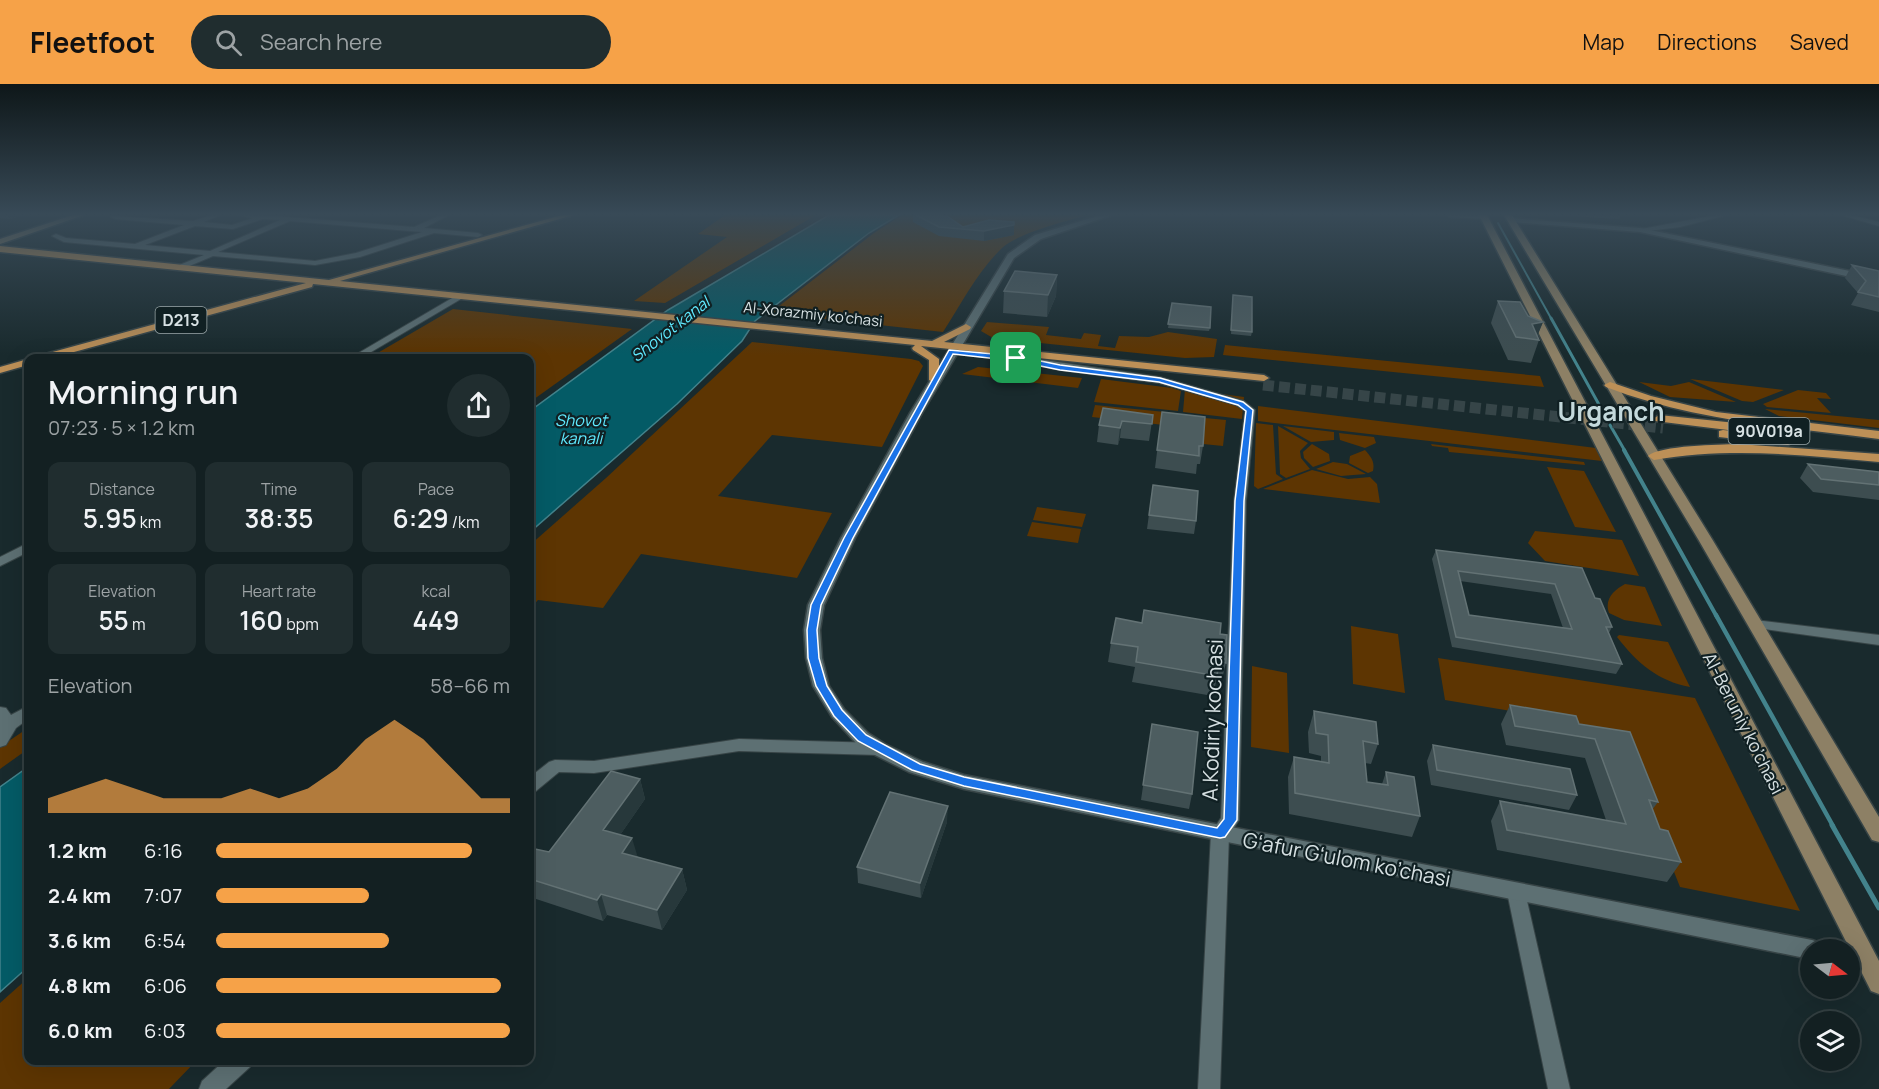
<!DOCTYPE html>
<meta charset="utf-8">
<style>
body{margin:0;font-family:Manrope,sans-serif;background:#202d2f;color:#f1f3f6;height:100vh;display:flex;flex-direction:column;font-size:22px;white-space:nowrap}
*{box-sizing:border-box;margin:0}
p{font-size:20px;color:#9da3a5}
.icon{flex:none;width:33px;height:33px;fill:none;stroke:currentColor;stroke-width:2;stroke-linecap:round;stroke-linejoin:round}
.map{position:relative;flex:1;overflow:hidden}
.drawer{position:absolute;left:24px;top:270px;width:510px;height:711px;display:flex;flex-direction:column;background:#132022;border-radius:12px;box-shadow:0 6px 24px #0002,0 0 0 2px #323e40}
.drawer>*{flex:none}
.needle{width:39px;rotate:106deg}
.controls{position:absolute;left:1800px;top:855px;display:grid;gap:12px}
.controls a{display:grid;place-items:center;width:60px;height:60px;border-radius:50%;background:#132022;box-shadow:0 6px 24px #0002,0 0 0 2px #323e40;font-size:30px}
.pin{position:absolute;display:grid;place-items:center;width:51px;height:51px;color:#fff;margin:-26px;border-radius:12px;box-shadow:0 3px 9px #0006}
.round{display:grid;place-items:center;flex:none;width:63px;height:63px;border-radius:32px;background:#202d2f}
.overview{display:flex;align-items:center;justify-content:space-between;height:102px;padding:0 24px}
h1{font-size:33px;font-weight:600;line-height:45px}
.metrics{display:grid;grid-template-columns:repeat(3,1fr);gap:9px;height:102px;padding:6px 24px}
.metrics div{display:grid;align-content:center;border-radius:12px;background:#202d2f;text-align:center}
.metrics b{font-size:26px;font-weight:600}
.metrics small{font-size:16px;font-weight:400}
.metrics p{font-size:16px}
.chart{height:168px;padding:12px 24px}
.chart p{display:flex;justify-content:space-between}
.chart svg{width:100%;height:108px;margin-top:6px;fill:#f6a248;opacity:.7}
ul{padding:0 24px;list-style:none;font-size:20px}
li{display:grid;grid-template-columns:96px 72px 1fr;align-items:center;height:45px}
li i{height:15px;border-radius:8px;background:#f6a248}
header{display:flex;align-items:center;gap:36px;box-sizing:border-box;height:84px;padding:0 30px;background:#f6a248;color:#111}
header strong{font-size:28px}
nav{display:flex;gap:33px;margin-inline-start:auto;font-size:21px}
.search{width:420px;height:54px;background:#202d2f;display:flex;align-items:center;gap:15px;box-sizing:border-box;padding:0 21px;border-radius:33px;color:#9da3a5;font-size:22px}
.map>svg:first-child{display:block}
</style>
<header>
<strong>Fleetfoot</strong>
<div class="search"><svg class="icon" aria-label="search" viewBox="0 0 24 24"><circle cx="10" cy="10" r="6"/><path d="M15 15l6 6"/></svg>Search here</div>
<nav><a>Map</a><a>Directions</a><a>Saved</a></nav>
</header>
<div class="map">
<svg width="1879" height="1005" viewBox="0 0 1879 1005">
<rect width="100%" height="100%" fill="#192a2d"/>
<path fill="#5d3502" d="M 725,131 L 816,131 L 665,219 L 634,217 L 727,153 L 698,150 Z
M 902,131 L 1088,131 C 1068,136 1016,150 1002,164 C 978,187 961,220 943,248 L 770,229 L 874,149 Z
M 453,225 L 632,245 L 530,318 L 530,274 L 369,274 Z
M 987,238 L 1049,243 L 1046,251 L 1081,255 L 1084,249 L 1101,251 L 1098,262 L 1115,264 L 1119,252 L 1149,253 L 1168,248 L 1217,255 L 1214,273 L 1185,274 L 993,254 L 981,247 Z
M 752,258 L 911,275 L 919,277 L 923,282 L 882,363 L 772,351 L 718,412 L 832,429 L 797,494 L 641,470 L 603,524 L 538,516 L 530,525 L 530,461 L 606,394 Z
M 1225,261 L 1540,292 L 1544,303 L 1223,271 Z
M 978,283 L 1082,294 L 1078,304 L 962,290 Z
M 1101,295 L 1172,304 L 1181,307 L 1178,327 L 1094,318 Z
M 1690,295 L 1784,306 L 1753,318 L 1742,317 Z
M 1639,298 L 1671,302 L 1689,298 L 1736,318 L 1670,313 Z
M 1185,305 L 1244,313 L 1242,335 L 1183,328 Z
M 1798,306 L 1826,309 L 1831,315 L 1817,314 L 1831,329 L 1767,323 L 1763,320 Z
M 1095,321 L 1175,329 L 1174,338 L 1164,341 L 1092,333 Z
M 1258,322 L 1596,364 L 1602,377 L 1258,337 Z
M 1765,325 L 1879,336 L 1879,344 L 1779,332 Z
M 1184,332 L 1226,336 L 1223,362 L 1203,360 Z
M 1256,339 L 1273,341 L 1276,390 L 1283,395 L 1258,405 L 1254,402 Z
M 1278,342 L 1308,359 L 1300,367 L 1301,374 L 1310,385 L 1286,394 L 1280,390 Z
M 1283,342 L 1334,348 L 1334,356 L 1311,358 Z
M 1339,349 L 1374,353 L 1376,359 L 1365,364 L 1340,356 Z
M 1312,360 L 1329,370 L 1330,377 L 1313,383 L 1304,374 L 1303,368 Z
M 1431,360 L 1584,378 L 1585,381 L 1449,368 L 1448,364 L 1432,362 Z
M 1365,366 C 1371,373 1375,377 1373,387 L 1368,389 L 1349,379 L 1350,372 Z
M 1333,378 L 1347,380 L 1366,390 L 1341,392 L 1316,385 Z
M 1547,383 L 1584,387 L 1616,448 L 1575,443 Z
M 1312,386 L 1348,395 L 1370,393 L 1377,400 L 1380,419 L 1263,405 Z
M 1037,423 L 1086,430 L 1082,443 L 1033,436 Z
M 1032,438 L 1081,445 L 1078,459 L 1027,452 Z
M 1535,447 L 1622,456 L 1639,492 L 1545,477 L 1528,459 Z
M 1625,500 L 1645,503 L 1662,542 L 1624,536 L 1609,529 C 1604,515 1614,506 1625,500 Z
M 1351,542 L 1398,550 L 1405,609 L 1353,600 Z
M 1619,551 L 1668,558 L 1690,603 C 1658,597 1637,579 1617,553 Z
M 1438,574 L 1695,614 L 1800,827 L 1680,803 L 1626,666 L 1564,636 L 1445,616 Z
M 1252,582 L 1287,589 L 1289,669 L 1251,663 Z
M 28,644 L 28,665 L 0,685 L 0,663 Z
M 28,894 L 28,976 L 196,977 L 169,1005 L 0,1005 L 0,919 Z"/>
<path fill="#045b66" stroke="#43838c" stroke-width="1.5" d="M 829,131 L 899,131 L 869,149 L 755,237 L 742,257 L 677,320 L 530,448 L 530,327 L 668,226 Z
M 28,683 L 28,883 L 0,908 L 0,703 Z"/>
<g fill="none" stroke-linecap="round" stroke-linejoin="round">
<path stroke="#43838c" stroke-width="2" d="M 1498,139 L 1552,236"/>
<path stroke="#43838c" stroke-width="3" d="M 1551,234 L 1602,326
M 1610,341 L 1625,367"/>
<path stroke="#43838c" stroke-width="4" d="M 1624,366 L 1717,533"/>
<path stroke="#43838c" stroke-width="4.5" d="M 1716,531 L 1833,742"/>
<path stroke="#43838c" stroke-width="5" d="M 1832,741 L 1879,824"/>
<path stroke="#364548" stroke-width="11" stroke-dasharray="11 5" stroke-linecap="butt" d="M 1263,301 L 1663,344"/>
<defs>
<path id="minor" d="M 212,131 L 220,131 L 204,138 L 232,141 L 253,134 L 238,131 L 262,131 L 414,143 L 441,131 L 449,131 L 424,144 L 478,149 L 482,151 L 478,153 L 434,149 L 360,173 L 315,181 L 213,172 L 180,186 L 176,184 L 177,182 L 204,171 L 64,158 L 52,152 L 56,150 L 66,154 L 135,160 L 184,141 L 115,135 L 111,133 L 113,132 L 193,137 ZM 263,135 L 280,136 L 210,167 L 145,161 L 195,142 L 233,145 ZM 290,137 L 422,148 L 356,169 L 315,177 L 218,168 Z
M 1716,131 L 1727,131 L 1680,143 L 1640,148 L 1636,146 Z
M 1841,131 L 1851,131 L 1879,138 L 1879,142 Z
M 459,210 L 466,212 L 361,274 L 350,274 Z
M 1016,272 L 1160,293 L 1244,317 L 1255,326 L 1246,417 L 1239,736 L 1229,751 L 1220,1005 L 1198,1005 L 1211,749 L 1221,734 L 1234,417 L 1245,327 L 1236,321 L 1159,299 L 1060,286 L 1013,277 L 1013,273 Z
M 28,459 L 28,468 L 0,482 L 0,473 Z
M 1755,536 L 1879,551 L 1879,561 L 1750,543 L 1748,540 L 1750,537 Z
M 28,622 L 28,635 L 16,644 L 6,661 L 0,663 L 0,623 L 6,624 L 11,631 Z
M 739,655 L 879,659 L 885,661 L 887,665 L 885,669 L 879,671 L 739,667 L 594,689 L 559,688 L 536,707 L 530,708 L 530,693 L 549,678 L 555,676 L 594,677 Z
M 1516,800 L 1523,802 L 1525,808 L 1570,1005 L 1548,1005 L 1507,808 L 1509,802 Z
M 225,976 L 253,976 L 250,983 L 226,1005 L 199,1005 L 202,997 Z"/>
<path id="tertiary" d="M 1101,131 L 1112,131 L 1041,155 L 1014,174 L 922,329 L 855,454 L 824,521 L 820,546 L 822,574 L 829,602 L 844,625 L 868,649 L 885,660 L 923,678 L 964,691 L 1812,856 L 1820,859 L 1823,866 L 1810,866 L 1810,875 L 964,705 L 909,688 L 873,670 L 856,659 L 832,633 L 813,602 L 806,574 L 804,546 L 808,521 L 841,454 L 910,329 L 1008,170 L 1035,151 Z
M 1447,131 L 1484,131 L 1488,133 L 1484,135 L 1451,133 Z
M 1508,134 L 1640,144 L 1879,193 L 1879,199 L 1640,148 L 1511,138 L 1507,136 Z"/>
<path id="secondary" d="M 73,131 L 84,131 L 0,160 L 0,155 Z
M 1479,131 L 1487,131 L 1879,877 L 1879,910 L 1871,907 Z
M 1504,131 L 1512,131 L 1712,455 L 1879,733 L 1879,758 L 1872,756 L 1698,455 Z"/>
<path id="primary" d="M 562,131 L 574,131 L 340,197 L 932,257 L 966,240 L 971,243 L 970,245 L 944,258 L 1264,291 L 1269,294 L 1264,297 L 921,262 L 939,275 L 939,296 L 934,299 L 929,296 L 929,276 L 913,266 L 912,264 L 915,261 L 313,200 L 312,203 L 52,274 L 37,274 L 38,272 L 306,199 L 0,168 L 0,162 L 329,196 Z
M 28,275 L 28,281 L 0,289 L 0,283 Z
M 1610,298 L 1651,312 L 1716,328 L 1879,347 L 1879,355 C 1787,343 1694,337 1606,303 L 1604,301 Z
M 1659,331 L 1736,339 L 1742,343 L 1736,347 L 1655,337 L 1653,335 Z
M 1723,346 L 1788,353 L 1794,357 L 1788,361 L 1719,353 L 1719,347 Z
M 1738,360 L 1879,370 L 1879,378 C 1803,371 1729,363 1654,376 L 1648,372 C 1660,361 1720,361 1738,360 Z"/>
</defs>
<use href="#minor" stroke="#374446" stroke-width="2"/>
<use href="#tertiary" stroke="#374446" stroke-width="3"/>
<use href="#secondary" stroke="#374446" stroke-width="3"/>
<use href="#primary" stroke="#374446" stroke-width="3"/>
<use href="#minor" fill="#5d7073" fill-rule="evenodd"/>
<use href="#tertiary" fill="#5d7073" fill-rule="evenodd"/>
<use href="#secondary" fill="#8d8065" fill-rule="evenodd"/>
<use href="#primary" fill="#bd9057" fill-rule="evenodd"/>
</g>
<path fill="#3d4d50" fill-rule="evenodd" d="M 0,131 L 25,131 L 10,135 L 0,134 Z
M 913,131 L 931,131 L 963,143 L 1014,151 L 984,157 L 939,152 L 913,138 Z
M 1554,131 L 1621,131 L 1619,135 Z
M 1852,181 L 1879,187 L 1879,228 L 1851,221 L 1858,209 L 1845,194 Z
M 1057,191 L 1056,212 L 1047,233 L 1003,229 L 1004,207 Z
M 1233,215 L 1252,248 L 1251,252 L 1231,250 Z
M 1498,217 L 1528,232 L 1543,238 L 1537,252 L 1539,256 L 1531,279 L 1508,276 L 1491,239 Z
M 1172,219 L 1210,244 L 1209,247 L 1168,244 Z
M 1162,328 L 1203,362 L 1200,380 L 1197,380 L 1196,390 L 1155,384 Z
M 1153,331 L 1149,357 L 1120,354 L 1118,361 L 1097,358 L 1099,341 Z
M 1808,380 L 1879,388 L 1879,416 L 1813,408 L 1800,394 Z
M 1153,401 L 1196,437 L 1194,450 L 1147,445 Z
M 1436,466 L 1582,484 L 1595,514 L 1612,543 L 1609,549 L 1622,580 L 1616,590 L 1452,563 L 1432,475 ZM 1460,497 L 1551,510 L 1563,544 L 1469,531 Z
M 1220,550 L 1226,579 L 1221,599 L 1216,598 L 1213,612 L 1132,598 L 1135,583 L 1108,578 L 1111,559 Z
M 1510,621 L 1579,640 L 1630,648 L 1658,718 L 1652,726 L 1660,745 L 1681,778 L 1667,798 L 1497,766 L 1491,737 L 1500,717 L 1606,736 L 1585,674 L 1506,661 L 1501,640 Z
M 1314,627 L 1378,660 L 1371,680 L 1365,679 L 1367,698 L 1382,700 L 1386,688 L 1420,732 L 1412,753 L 1289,730 L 1288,693 L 1294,673 L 1321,677 L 1321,672 L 1309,669 L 1308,648 Z
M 1152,640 L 1192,710 L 1189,725 L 1141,716 Z
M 1433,661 L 1577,711 L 1569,726 L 1431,701 L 1427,677 Z
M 640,695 L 645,715 L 620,751 L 638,773 L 682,785 L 687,806 L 662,846 L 607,831 L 603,837 L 530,813 L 530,764 L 549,768 Z
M 947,738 L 921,814 L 858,799 L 857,783 Z"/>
<path fill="#27383b" d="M 8,131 L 25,131 L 10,135 Z
M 1014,141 L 1014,151 L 984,157 L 984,147 Z
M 1057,191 L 1056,212 L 1047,233 L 1048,211 Z
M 1543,238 L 1536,255 L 1532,240 Z
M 1122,337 L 1120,354 L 1118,361 L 1120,344 Z
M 640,695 L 645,715 L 609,767 L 603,746 Z
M 948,722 L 947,738 L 921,814 L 920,799 Z
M 632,754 L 638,774 L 622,769 Z
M 682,785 L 687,806 L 662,846 L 657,826 Z
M 601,810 L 607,831 L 603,837 L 597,816 Z"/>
<path fill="#4d5d60" stroke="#637274" stroke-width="1.5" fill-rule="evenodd" d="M 916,131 L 931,131 L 947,132 L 963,143 L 989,136 L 1014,138 L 1014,141 L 984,147 L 939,143 Z
M 1852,181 L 1879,187 L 1879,213 L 1858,208 L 1866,197 Z
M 1015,187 L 1057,191 L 1048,211 L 1004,207 Z
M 1233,211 L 1252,213 L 1252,248 L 1231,246 Z
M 1498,217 L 1520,218 L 1528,232 L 1543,238 L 1532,240 L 1539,256 L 1516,253 Z
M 1172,219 L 1211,223 L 1210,244 L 1168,240 Z
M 1103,324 L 1153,331 L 1152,340 L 1122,337 L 1120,344 L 1099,341 Z
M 1162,328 L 1205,333 L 1203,362 L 1199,362 L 1199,372 L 1157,366 Z
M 1808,380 L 1879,388 L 1879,401 L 1821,395 Z
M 1153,401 L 1198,407 L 1196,437 L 1149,431 Z
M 1436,466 L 1582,484 L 1595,514 L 1600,515 L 1612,543 L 1606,543 L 1622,580 L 1456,553 ZM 1458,487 L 1555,500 L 1572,545 L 1469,531 Z
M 1144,526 L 1221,539 L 1220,550 L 1227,551 L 1226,579 L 1219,577 L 1217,592 L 1136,578 L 1138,563 L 1111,559 L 1116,534 L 1142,539 Z
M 1510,621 L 1576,632 L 1579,640 L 1630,648 L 1658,718 L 1649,716 L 1660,745 L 1668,747 L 1681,778 L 1507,746 L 1500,717 L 1626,740 L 1595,655 L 1515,642 Z
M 1314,627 L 1376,638 L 1378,660 L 1363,657 L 1367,698 L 1388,701 L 1386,688 L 1414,693 L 1420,732 L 1295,709 L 1294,673 L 1329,679 L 1328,651 L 1316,649 Z
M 1152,640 L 1198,648 L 1192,710 L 1143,701 Z
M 1433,661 L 1570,685 L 1577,711 L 1437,686 Z
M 611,687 L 640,695 L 603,746 L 632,754 L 622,769 L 682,785 L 657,826 L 601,810 L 597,816 L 530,795 L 530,764 L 549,768 Z
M 890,708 L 948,722 L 920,799 L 857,783 Z"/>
<linearGradient id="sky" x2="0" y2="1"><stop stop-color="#0e1719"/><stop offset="0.48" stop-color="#384a57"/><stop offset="1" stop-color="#384a57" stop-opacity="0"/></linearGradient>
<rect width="1879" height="271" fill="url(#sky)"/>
<path fill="#1a73e8" stroke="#fff" stroke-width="1.5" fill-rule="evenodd" d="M 949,266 L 1016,272 L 1060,281 L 1160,294 L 1243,318 L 1253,326 L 1244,417 L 1237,736 L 1225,753 L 1220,754 L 964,702 L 912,686 L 858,657 L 834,632 L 816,602 L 808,574 L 807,546 L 811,521 L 844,454 ZM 953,270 L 1016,277 L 1060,286 L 1159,298 L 1238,321 L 1246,327 L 1235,417 L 1224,735 L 1217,744 L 964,693 L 920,680 L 866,651 L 842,626 L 827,602 L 819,574 L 817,546 L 821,521 L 853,454 Z"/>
<g text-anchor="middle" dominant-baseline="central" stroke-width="4.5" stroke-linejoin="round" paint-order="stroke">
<g font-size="15" fill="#d7e1e3" stroke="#102023">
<text transform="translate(813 230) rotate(6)">Al-Xorazmiy ko’chasi</text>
</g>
<g fill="#102023" stroke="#9ba7a9" stroke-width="1.5">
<rect x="155.5" y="223" width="51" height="26" rx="4.5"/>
<rect x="1728.5" y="334" width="81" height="26" rx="4.5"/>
</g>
<g font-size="16" font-weight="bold" fill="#d7e1e3">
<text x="181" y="236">D213</text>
<text x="1769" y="347">90V019a</text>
</g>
<g font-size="16" font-style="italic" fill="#5feaff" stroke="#102023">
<text transform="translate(670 245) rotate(-38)">Shovot kanal</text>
<text x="581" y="336">Shovot<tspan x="581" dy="18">kanali</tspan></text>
</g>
<g font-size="18" fill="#d7e1e3" stroke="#102023">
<text transform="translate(1744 639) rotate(63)">Al-Beruniy ko’chasi</text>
</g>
<g font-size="21" fill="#d7e1e3" stroke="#102023">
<text transform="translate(1212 636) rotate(-88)">A.Kodiriy kochasi</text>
<text transform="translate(1347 775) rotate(11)">Gʻafur Gʻulom ko’chasi</text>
</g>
<g font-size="26" font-weight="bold" fill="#c4d9dc" stroke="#102023">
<text x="1611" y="327">Urganch</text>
</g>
</g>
</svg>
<div class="controls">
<a><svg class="needle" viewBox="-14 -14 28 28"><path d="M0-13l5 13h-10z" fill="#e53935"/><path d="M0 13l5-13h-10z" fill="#9da3a5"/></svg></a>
<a><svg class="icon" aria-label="layers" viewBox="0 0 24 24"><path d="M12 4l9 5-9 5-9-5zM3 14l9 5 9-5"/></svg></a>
</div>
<div class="pin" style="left:1016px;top:274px;background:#1e9e55"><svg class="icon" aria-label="arrive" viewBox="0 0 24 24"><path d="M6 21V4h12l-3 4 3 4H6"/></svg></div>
<section class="drawer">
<div class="overview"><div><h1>Morning run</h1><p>07:23 · 5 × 1.2 km</p></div><a class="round"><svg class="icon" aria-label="share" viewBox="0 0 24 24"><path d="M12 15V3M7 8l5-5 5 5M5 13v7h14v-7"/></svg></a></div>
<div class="metrics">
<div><p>Distance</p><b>5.95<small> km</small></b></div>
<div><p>Time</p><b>38:35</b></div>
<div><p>Pace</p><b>6:29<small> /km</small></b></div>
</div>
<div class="metrics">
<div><p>Elevation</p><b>55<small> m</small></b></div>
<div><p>Heart rate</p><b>160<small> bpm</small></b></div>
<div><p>kcal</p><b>449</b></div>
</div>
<div class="chart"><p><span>Elevation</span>58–66 m</p>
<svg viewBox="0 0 160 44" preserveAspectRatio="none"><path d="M0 44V38L10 34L20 30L30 34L40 38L50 38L60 38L70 34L80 38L90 34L100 26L110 14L120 6L130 14L140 26L150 38L160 38V44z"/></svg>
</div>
<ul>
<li><b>1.2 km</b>6:16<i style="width:87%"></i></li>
<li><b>2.4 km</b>7:07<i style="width:52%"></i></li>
<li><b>3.6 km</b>6:54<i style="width:59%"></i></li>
<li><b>4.8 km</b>6:06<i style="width:97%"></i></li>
<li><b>6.0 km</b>6:03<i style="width:100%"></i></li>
</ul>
</section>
</div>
